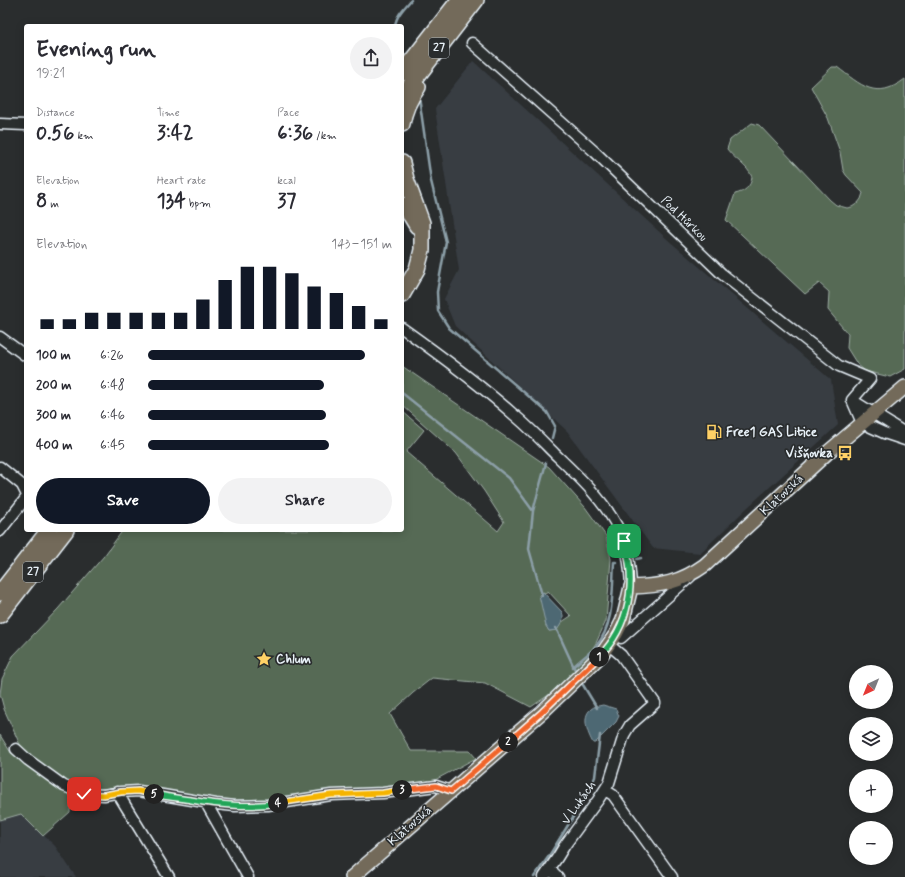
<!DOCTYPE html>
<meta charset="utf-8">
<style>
body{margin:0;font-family:Mynerve,sans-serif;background:#f2f2f3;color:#2b2b33;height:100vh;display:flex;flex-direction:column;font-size:15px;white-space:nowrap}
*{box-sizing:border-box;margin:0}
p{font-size:13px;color:#7c7c81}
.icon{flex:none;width:22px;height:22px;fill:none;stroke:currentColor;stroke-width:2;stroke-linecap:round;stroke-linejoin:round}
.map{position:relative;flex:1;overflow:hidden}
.panel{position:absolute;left:24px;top:24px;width:380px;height:508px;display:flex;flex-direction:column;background:#fff;border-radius:4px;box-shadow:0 2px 10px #0003}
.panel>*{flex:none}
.needle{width:26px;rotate:223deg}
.buttons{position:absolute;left:849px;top:665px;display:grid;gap:8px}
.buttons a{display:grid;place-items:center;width:44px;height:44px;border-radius:50%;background:#fff;box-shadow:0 2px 10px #0003;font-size:20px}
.pin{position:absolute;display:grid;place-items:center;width:34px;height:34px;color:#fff;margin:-17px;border-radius:8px;box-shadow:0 2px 6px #0006}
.km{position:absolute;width:20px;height:20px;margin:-10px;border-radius:50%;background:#222;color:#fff;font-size:11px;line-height:20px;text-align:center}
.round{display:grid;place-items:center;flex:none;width:42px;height:42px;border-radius:21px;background:#f2f2f3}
.summary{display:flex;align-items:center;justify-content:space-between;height:68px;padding:0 12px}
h1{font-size:22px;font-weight:800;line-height:30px}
.metrics{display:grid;grid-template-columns:repeat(3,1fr);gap:6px;height:68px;padding:4px 12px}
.metrics div{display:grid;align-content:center}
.metrics b{font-size:20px;font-weight:800}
.metrics small{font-size:11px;font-weight:400}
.metrics p{font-size:11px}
.chart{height:112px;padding:8px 12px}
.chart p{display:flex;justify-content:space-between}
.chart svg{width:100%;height:72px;margin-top:4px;stroke:#111827;stroke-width:6}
.cta{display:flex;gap:8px;margin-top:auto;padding:8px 12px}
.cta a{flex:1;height:46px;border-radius:24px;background:#111827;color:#fff;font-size:16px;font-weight:800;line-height:46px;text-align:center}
.cta a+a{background:#f2f2f3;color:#2b2b33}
ul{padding:0 12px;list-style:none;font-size:13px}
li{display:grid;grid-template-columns:64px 48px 1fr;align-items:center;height:30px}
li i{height:10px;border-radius:5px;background:#111827}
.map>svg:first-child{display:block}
</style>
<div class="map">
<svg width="905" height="877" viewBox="0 0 905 877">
<rect width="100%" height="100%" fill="#2a2d2e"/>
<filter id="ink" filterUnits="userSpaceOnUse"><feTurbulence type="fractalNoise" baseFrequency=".025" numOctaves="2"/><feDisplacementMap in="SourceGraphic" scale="8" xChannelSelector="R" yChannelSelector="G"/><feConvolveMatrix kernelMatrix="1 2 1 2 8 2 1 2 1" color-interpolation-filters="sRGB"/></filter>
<g filter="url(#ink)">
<path fill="#383d43" d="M 473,61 L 667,239 L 831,380 L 838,425 L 748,507 L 700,553 L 653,548 L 567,431 L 455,326 L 444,299 L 459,270 L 435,109 Z
M 21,814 L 55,846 L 76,877 L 0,877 L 0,820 Z"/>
<path fill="#566a54" stroke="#9faea6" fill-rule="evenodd" d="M 832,67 L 837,67 C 861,85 876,101 905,79 L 905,369 L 890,377 L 865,371 L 857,364 L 847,348 L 848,334 L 828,310 L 829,292 L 819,283 L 805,294 L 726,220 L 735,194 C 744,192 751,187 752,177 C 747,165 735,160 727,149 L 730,140 L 752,123 L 759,125 L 830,200 L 836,205 L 847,208 L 852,207 L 858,203 L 861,199 L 863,193 L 846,175 L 843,170 L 840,152 L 828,118 L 811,87 Z
M 402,366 L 549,467 L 585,507 L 606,536 L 611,559 L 606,621 L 596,643 L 584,662 L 550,694 L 531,707 L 485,683 L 432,678 L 413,693 L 390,714 L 411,751 L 470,751 L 476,758 L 435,780 L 361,792 L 286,798 L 215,801 L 135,786 L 86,790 L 70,786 L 49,772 L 21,747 L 4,709 L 0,694 L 2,679 L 13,656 L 58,609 L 104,556 L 123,530 L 402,530 L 402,411 L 424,430 L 406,452 L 498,531 L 504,522 L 484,491 L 456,453 L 402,405 ZM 548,591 L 571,616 L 562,622 L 557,630 L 549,631 L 546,626 L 543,592 L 545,593 Z
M 0,735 L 11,753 L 71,796 L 70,812 L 43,836 L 21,814 L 0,820 Z"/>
<path fill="#4e6873" stroke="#8c9fa8" d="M 543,592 L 562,612 C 565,619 561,624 557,630 L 549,631 L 546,626 L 539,595 Z
M 603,705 L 616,709 L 619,716 L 616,722 L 595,743 L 593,743 C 588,734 581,717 591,709 C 594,706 599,706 603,705 Z"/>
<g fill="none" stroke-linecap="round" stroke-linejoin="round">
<path stroke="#8c9fa8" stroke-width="2.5" d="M 395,26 C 396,16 404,8 411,0
M 419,97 L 431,181 L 446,242 L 437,292 L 438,311 L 449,328 L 547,412 L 555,426 L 552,438
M 402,393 L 509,478 L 533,511
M 637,559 L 641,558
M 542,595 L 529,549 L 533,511 L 546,463
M 556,628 L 577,674
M 573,667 C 580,660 589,654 596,646 C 615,625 612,589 614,562 L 616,562
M 580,680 L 597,708
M 534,877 L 549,856 L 586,796 L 595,777 L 600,735"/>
<defs>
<path id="minor" d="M 472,43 L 595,152 L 722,274 L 839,366 L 870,379 L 852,400
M 0,124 L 26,125
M 402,328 C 440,355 478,383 513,414 C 528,426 541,440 555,454 C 578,476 603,499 618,528 C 628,546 630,566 631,587
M 0,337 L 26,356
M 852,400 L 862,423 L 884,433 L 905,440
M 852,400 L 905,433
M 0,467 L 22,485 L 26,493
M 0,531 L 26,498
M 621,638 L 690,577
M 16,749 L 28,760 L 64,786 L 84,794 L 104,795 L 121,792 L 139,791 L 216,804 L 235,806 L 268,805 L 331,795 L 383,793 L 436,786 L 451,791
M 605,790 L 613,795 L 672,877
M 117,792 L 169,877
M 206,803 L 248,877
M 550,869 L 558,877
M 544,877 L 557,858 L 565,845 L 598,800 L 609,783 L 624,735 L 630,725 L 655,703 L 621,655 L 609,645"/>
<path id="major" d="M 352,877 L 542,712 L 593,663 L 602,654 L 616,634 L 623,620 L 631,587 C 661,586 680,583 705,565 L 827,453 L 905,387"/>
<path id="highway" d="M 402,73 L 459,0
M 402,96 L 476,0
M 402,124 C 404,111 410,98 418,87
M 402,163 L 406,179 L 422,223 L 422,250 L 417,269 L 402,295
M 402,205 L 411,216 L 417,226
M 0,593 L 49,530
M 0,615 L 66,530"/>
</defs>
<use href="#minor" stroke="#e8f1f8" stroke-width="13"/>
<use href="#major" stroke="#e8f1f8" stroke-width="16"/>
<use href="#highway" stroke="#e8f1f8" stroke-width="18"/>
<use href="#minor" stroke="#2a2d2e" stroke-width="10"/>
<use href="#major" stroke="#736b5a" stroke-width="13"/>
<use href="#highway" stroke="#736b5a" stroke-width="15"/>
</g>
</g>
<g fill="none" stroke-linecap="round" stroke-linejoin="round" filter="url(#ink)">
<defs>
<path id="split-1" d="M 599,657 C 630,625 637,582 624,541"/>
<path id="split-2" d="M 508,742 L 542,712 L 599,657"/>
<path id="split-3" d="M 402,790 L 436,786 L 451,791 L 508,742"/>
<path id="split-4" d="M 278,803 L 331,795 L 383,793 L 402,790"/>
<path id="split-5" d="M 154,794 C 166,797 178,798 191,800 C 220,805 248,808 278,803"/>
<path id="split-6" d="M 84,794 L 104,795 L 121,792 L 138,791 L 154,794"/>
</defs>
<use href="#split-1" stroke="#fff" stroke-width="8"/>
<use href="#split-2" stroke="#fff" stroke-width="8"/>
<use href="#split-3" stroke="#fff" stroke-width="8"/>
<use href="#split-4" stroke="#fff" stroke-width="8"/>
<use href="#split-5" stroke="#fff" stroke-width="8"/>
<use href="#split-6" stroke="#fff" stroke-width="8"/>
<use href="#split-1" stroke="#22a559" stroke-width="5"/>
<use href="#split-2" stroke="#f0652b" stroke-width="5"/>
<use href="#split-3" stroke="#f0652b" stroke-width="5"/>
<use href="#split-4" stroke="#f5b400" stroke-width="5"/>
<use href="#split-5" stroke="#22a559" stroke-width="5"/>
<use href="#split-6" stroke="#f5b400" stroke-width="5"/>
</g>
<defs>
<symbol id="fuel-bare" viewBox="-9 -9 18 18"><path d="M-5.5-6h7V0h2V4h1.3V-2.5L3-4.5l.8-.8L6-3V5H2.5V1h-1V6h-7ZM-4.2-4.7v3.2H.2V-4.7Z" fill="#ffd166" stroke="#2a2d2e" stroke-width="2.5" paint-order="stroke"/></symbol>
<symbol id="bus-bare" viewBox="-9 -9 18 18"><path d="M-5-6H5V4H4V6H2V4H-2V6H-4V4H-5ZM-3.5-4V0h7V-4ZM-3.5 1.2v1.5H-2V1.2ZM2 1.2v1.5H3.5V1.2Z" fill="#ffd166" stroke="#2a2d2e" stroke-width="2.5" paint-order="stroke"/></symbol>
<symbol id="sight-bare" viewBox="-9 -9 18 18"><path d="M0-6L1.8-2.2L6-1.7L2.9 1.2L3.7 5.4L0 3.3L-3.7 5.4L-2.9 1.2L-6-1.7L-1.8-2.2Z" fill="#ffd166" stroke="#2a2d2e" stroke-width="2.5" paint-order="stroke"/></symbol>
</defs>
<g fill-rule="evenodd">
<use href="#fuel-bare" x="703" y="421" width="22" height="22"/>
<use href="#bus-bare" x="834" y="442" width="22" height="22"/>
<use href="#sight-bare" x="253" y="648" width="22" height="22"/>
</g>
<g text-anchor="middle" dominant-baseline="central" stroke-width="3.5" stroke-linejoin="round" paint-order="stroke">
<g fill="#2a2d2e" stroke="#afb6bb" stroke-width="1">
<rect x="429" y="38" width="20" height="20" rx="3"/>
<rect x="23" y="562" width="20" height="20" rx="3"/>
</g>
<g font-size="12" font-weight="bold" fill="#e8f1f8">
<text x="439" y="48">27</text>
<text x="33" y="572">27</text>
</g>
<g font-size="13" fill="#e8f1f8" stroke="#2a2d2e">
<text transform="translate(684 219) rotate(44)">Pod Hůrkou</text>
<text transform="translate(782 495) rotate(-43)">Klatovská</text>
<text transform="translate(579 803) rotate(-55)">V Lukách</text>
<text transform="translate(410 826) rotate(-41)">Klatovská</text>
</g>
<g font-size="13" font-weight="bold" fill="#e8f1f8" stroke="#2a2d2e" text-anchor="start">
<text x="726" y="432">Free1 GAS Litice</text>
<text x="833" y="453" text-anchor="end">Višňovka</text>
<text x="276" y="659">Chlum</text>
</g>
</g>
</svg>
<div class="buttons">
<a><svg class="needle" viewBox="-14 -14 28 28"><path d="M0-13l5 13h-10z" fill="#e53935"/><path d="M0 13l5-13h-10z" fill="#7c7c81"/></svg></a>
<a><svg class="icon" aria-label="layers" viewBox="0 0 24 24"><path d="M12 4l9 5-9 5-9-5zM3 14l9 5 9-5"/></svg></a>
<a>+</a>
<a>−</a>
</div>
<div class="pin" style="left:624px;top:541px;background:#1e9e55"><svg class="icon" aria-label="arrive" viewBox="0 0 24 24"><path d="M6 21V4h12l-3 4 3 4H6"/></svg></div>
<div class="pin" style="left:84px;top:794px;background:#d93025"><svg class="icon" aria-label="check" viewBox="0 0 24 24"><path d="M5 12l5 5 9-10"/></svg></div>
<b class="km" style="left:599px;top:657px">1</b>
<b class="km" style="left:508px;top:742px">2</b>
<b class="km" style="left:402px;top:790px">3</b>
<b class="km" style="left:278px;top:803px">4</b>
<b class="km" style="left:154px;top:794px">5</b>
<section class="panel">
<div class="summary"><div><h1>Evening run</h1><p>19:21</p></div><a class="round"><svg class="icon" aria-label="share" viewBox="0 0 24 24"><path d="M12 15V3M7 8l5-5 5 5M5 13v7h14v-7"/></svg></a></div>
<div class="metrics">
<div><p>Distance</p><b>0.56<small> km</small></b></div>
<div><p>Time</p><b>3:42</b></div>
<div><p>Pace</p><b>6:36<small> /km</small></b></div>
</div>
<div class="metrics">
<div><p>Elevation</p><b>8<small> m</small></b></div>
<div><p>Heart rate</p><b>134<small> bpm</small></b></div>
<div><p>kcal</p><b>37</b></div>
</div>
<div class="chart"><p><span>Elevation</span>143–151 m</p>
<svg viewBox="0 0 160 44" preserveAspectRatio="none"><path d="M5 44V38M15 44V38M25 44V34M35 44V34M45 44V34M55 44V34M65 44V34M75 44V26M85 44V14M95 44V6M105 44V6M115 44V10M125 44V18M135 44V22M145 44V30M155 44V38"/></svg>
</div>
<ul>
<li><b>100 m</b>6:26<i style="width:89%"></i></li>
<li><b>200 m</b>6:48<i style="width:72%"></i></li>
<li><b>300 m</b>6:46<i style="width:73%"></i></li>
<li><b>400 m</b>6:45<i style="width:74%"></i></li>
</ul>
<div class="cta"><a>Save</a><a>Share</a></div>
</section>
</div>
